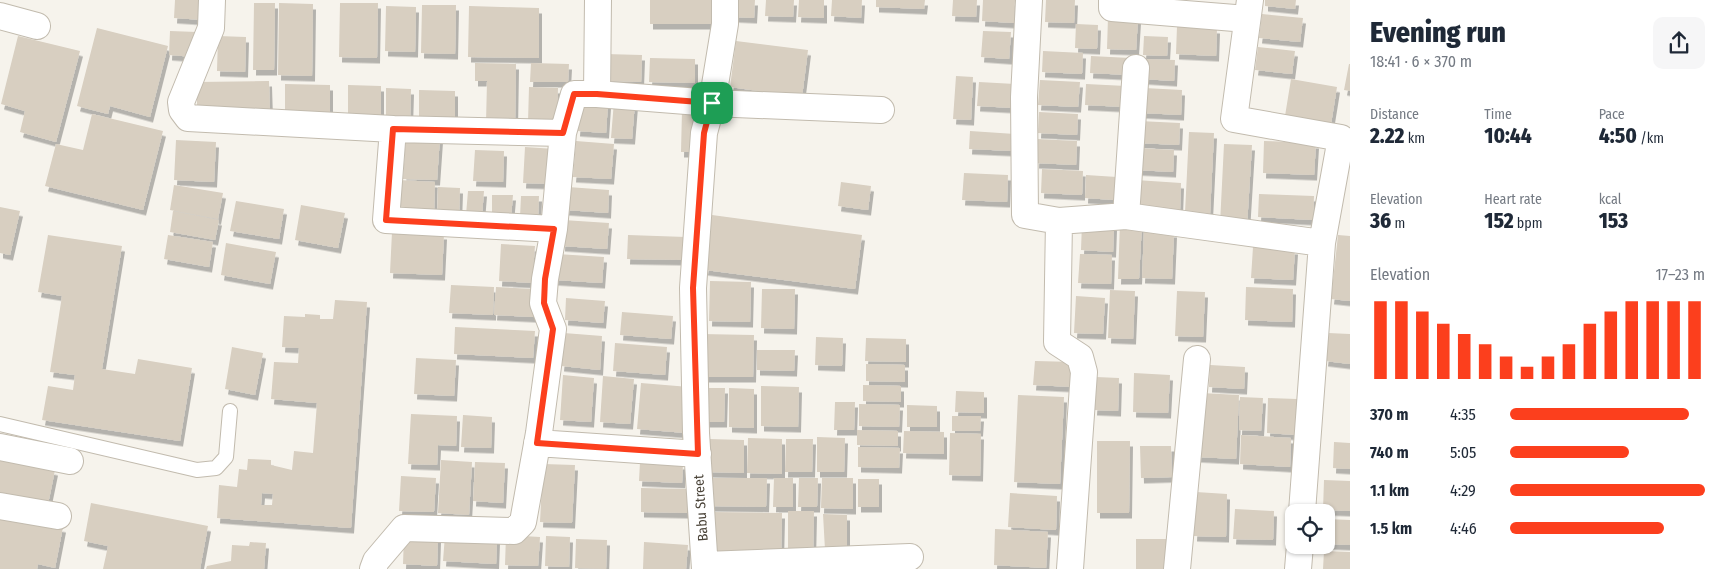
<!DOCTYPE html>
<meta charset="utf-8">
<style>
body{margin:0;font-family:"Fira Sans Condensed",sans-serif;background:#f6f6f7;color:#1f2937;height:100vh;display:flex;flex-direction:column;font-size:19px;white-space:nowrap}
*{box-sizing:border-box;margin:0}
p{font-size:16px;color:#747a83}
.icon{flex:none;width:28px;height:28px;fill:none;stroke:currentColor;stroke-width:2;stroke-linecap:round;stroke-linejoin:round}
.map{position:relative;flex:1;overflow:hidden}
.details{display:flex;flex-direction:column;background:#fff;width:375px}
.details>*{flex:none}
.tools{position:absolute;left:1285px;top:504px;display:grid;gap:10px}
.tools a{display:grid;place-items:center;width:50px;height:50px;border-radius:10px;background:#fff;box-shadow:0 1px 4px #0004;font-size:25px}
.pin{position:absolute;display:grid;place-items:center;width:42px;height:42px;color:#fff;margin:-21px;border-radius:10px;box-shadow:0 2px 8px #0006}
.round{display:grid;place-items:center;flex:none;width:52px;height:52px;border-radius:10px;background:#f6f6f7}
.summary{display:flex;align-items:center;justify-content:space-between;height:85px;padding:0 20px}
h1{font-size:28px;font-weight:800;line-height:38px}
.stats{display:grid;grid-template-columns:repeat(3,1fr);gap:8px;height:85px;padding:5px 20px}
.stats div{display:grid;align-content:center}
.stats b{font-size:21px;font-weight:800}
.stats small{font-size:14px;font-weight:400}
.stats p{font-size:14px}
.chart{height:140px;padding:10px 20px}
.chart p{display:flex;justify-content:space-between}
.chart svg{width:100%;height:90px;margin-top:5px;stroke:#fc3f1d;stroke-width:6}
ul{padding:0 20px;list-style:none;font-size:16px}
li{display:grid;grid-template-columns:80px 60px 1fr;align-items:center;height:38px}
li i{height:12px;border-radius:6px;background:#fc3f1d}
main{display:flex;flex:1;min-height:0}
.map>svg:first-child{display:block}
</style>
<main>
<div class="map">
<svg width="1350" height="569" viewBox="0 0 1350 569">
<defs>
<filter id="shadow"><feDropShadow dx="3" dy="5.5" stdDeviation="0" flood-color="#0004"/></filter>
</defs>
<rect width="100%" height="100%" fill="#f6f3ec"/>
<path fill="#d8cfc1" fill-rule="evenodd" filter="url(#shadow)" d="M 175,0 L 205,0 L 204,20 L 174,18 Z
M 650,0 L 711,0 L 711,24 L 650,24 Z
M 735,0 L 755,0 L 754,18 L 734,17 Z
M 766,0 L 794,0 L 793,17 L 765,16 Z
M 799,0 L 824,0 L 824,18 L 798,17 Z
M 832,0 L 862,0 L 861,18 L 831,16 Z
M 876,0 L 925,0 L 924,9 L 876,7 Z
M 953,0 L 977,0 L 976,17 L 952,16 Z
M 983,0 L 1015,0 L 1014,23 L 982,21 Z
M 1046,0 L 1075,0 L 1074,23 L 1045,22 Z
M 1265,0 L 1296,0 L 1295,9 L 1265,6 Z
M 254,3 L 275,3 L 274,70 L 253,70 Z
M 279,3 L 313,4 L 312,76 L 278,75 Z
M 340,3 L 378,3 L 377,58 L 339,57 Z
M 422,5 L 456,5 L 455,54 L 421,53 Z
M 386,6 L 416,7 L 415,52 L 385,51 Z
M 469,6 L 539,8 L 539,58 L 468,57 Z
M 1262,14 L 1303,18 L 1300,42 L 1259,38 Z
M 1108,17 L 1138,18 L 1136,50 L 1107,49 Z
M 1076,24 L 1098,25 L 1097,49 L 1075,48 Z
M 1177,26 L 1217,28 L 1216,56 L 1176,54 Z
M 97,28 L 168,46 L 150,117 L 110,106 L 108,114 L 77,106 Z
M 170,31 L 197,32 L 195,57 L 169,55 Z
M 983,31 L 1011,32 L 1009,59 L 981,57 Z
M 18,36 L 80,51 L 56,142 L 20,132 L 25,111 L 1,104 Z
M 218,36 L 246,37 L 245,72 L 217,71 Z
M 1144,36 L 1168,37 L 1167,56 L 1143,55 Z
M 736,41 L 808,50 L 802,97 L 730,87 Z
M 1258,47 L 1295,51 L 1292,74 L 1255,70 Z
M 1043,51 L 1083,53 L 1082,74 L 1042,72 Z
M 605,54 L 642,55 L 641,82 L 604,81 Z
M 1091,56 L 1130,58 L 1129,75 L 1090,73 Z
M 650,58 L 695,59 L 695,83 L 649,82 Z
M 1144,59 L 1175,60 L 1174,81 L 1143,79 Z
M 475,63 L 516,64 L 515,124 L 486,123 L 487,81 L 475,81 Z
M 531,63 L 569,64 L 568,82 L 530,82 Z
M 1349,64 L 1350,64 L 1350,91 L 1344,90 Z
M 956,76 L 973,77 L 971,120 L 953,119 Z
M 1291,79 L 1337,87 L 1331,124 L 1285,116 Z
M 1040,80 L 1080,82 L 1078,107 L 1038,105 Z
M 269,81 L 270,113 L 197,113 L 197,82 Z
M 979,82 L 1015,84 L 1014,108 L 977,106 Z
M 285,84 L 330,85 L 330,115 L 285,114 Z
M 1086,84 L 1126,86 L 1125,107 L 1085,105 Z
M 348,85 L 381,86 L 381,123 L 348,122 Z
M 529,87 L 558,88 L 557,122 L 528,122 Z
M 386,88 L 411,89 L 410,121 L 386,121 Z
M 1144,88 L 1182,90 L 1181,115 L 1143,113 Z
M 419,90 L 455,91 L 455,124 L 419,124 Z
M 579,101 L 608,103 L 606,133 L 577,131 Z
M 614,101 L 635,102 L 632,139 L 611,138 Z
M 682,110 L 698,111 L 697,152 L 681,152 Z
M 1039,112 L 1078,114 L 1077,135 L 1038,133 Z
M 92,114 L 163,131 L 143,210 L 45,186 L 56,144 L 83,150 Z
M 1139,121 L 1180,123 L 1179,145 L 1138,143 Z
M 970,131 L 1015,134 L 1014,151 L 969,149 Z
M 1189,132 L 1214,133 L 1210,214 L 1185,213 Z
M 406,136 L 440,137 L 437,180 L 403,179 Z
M 1037,139 L 1077,141 L 1076,165 L 1036,163 Z
M 176,140 L 216,142 L 214,182 L 174,180 Z
M 576,141 L 614,144 L 611,179 L 573,177 Z
M 1264,141 L 1316,143 L 1314,175 L 1263,173 Z
M 1224,144 L 1252,145 L 1247,226 L 1220,224 Z
M 525,147 L 555,149 L 553,184 L 523,183 Z
M 1137,148 L 1174,150 L 1173,172 L 1136,170 Z
M 475,150 L 504,151 L 503,182 L 473,181 Z
M 1042,169 L 1083,171 L 1082,195 L 1041,193 Z
M 964,173 L 1008,175 L 1007,202 L 962,200 Z
M 1086,175 L 1117,177 L 1115,200 L 1085,198 Z
M 399,180 L 435,182 L 434,214 L 398,212 Z
M 1136,180 L 1181,183 L 1180,210 L 1135,208 Z
M 841,182 L 871,186 L 868,210 L 838,206 Z
M 174,185 L 223,193 L 218,219 L 170,210 Z
M 438,187 L 460,188 L 459,217 L 437,216 Z
M 568,187 L 609,190 L 608,213 L 566,210 Z
M 468,191 L 484,191 L 482,215 L 466,215 Z
M 1259,194 L 1314,196 L 1313,220 L 1258,217 Z
M 492,195 L 513,195 L 511,217 L 492,218 Z
M 521,196 L 539,196 L 538,218 L 520,217 Z
M 236,201 L 284,209 L 279,239 L 230,231 Z
M 301,205 L 345,213 L 338,248 L 295,240 Z
M 0,207 L 20,211 L 10,255 L 0,253 Z
M 173,211 L 219,220 L 215,240 L 170,232 Z
M 712,215 L 862,235 L 855,289 L 705,270 Z
M 563,220 L 609,223 L 607,249 L 562,246 Z
M 1120,222 L 1142,223 L 1139,279 L 1118,279 Z
M 1082,223 L 1114,225 L 1113,252 L 1081,250 Z
M 1144,231 L 1174,232 L 1172,279 L 1142,278 Z
M 392,232 L 444,234 L 442,275 L 390,273 Z
M 48,235 L 122,246 L 102,369 L 135,374 L 138,359 L 192,368 L 180,441 L 42,420 L 48,386 L 73,390 L 75,375 L 50,372 L 62,296 L 38,292 Z
M 168,235 L 213,242 L 209,267 L 164,259 Z
M 628,235 L 686,237 L 685,260 L 627,259 Z
M 1338,235 L 1350,236 L 1350,301 L 1331,299 Z
M 226,243 L 276,252 L 270,284 L 221,275 Z
M 501,244 L 535,246 L 532,283 L 499,281 Z
M 1253,247 L 1295,249 L 1293,280 L 1251,278 Z
M 557,254 L 604,257 L 602,283 L 555,280 Z
M 1080,254 L 1112,255 L 1111,284 L 1078,283 Z
M 710,281 L 751,282 L 750,322 L 709,321 Z
M 451,285 L 494,287 L 493,315 L 449,313 Z
M 496,287 L 534,289 L 533,317 L 494,315 Z
M 1246,287 L 1293,289 L 1292,322 L 1245,320 Z
M 762,289 L 795,289 L 794,329 L 761,328 Z
M 1110,290 L 1135,291 L 1133,339 L 1108,338 Z
M 1177,291 L 1205,292 L 1203,337 L 1175,336 Z
M 1076,296 L 1105,298 L 1103,334 L 1074,333 Z
M 566,298 L 605,301 L 603,323 L 565,320 Z
M 335,300 L 367,302 L 351,528 L 217,518 L 219,485 L 237,487 L 239,469 L 247,470 L 248,459 L 271,460 L 271,465 L 292,470 L 294,451 L 313,453 L 317,403 L 271,399 L 274,362 L 298,363 L 299,348 L 282,347 L 284,316 L 305,317 L 305,314 L 320,315 L 320,319 L 333,319 ZM 262,493 L 273,494 L 272,505 L 261,505 Z
M 622,312 L 673,316 L 671,339 L 620,335 Z
M 455,327 L 535,331 L 533,358 L 454,354 Z
M 564,333 L 602,336 L 600,370 L 561,366 Z
M 1328,333 L 1350,334 L 1350,364 L 1325,361 Z
M 701,334 L 754,335 L 753,377 L 701,377 Z
M 816,337 L 843,338 L 842,366 L 815,365 Z
M 866,338 L 906,339 L 906,362 L 865,361 Z
M 615,343 L 667,347 L 665,375 L 613,371 Z
M 232,347 L 263,353 L 255,395 L 225,389 Z
M 757,350 L 795,350 L 794,371 L 757,370 Z
M 416,358 L 456,360 L 454,396 L 414,394 Z
M 1035,361 L 1075,362 L 1074,387 L 1033,385 Z
M 866,364 L 905,365 L 905,382 L 866,381 Z
M 1210,365 L 1245,367 L 1244,389 L 1209,387 Z
M 1134,373 L 1170,375 L 1168,413 L 1133,412 Z
M 563,375 L 594,378 L 591,422 L 560,420 Z
M 603,376 L 634,379 L 630,424 L 600,422 Z
M 1096,377 L 1119,378 L 1118,411 L 1094,410 Z
M 641,383 L 689,387 L 686,433 L 637,429 Z
M 863,385 L 901,386 L 901,402 L 863,401 Z
M 761,386 L 799,387 L 798,427 L 761,426 Z
M 704,388 L 725,388 L 724,422 L 703,422 Z
M 729,388 L 754,389 L 754,428 L 729,427 Z
M 956,391 L 984,392 L 984,413 L 955,412 Z
M 1201,393 L 1239,395 L 1236,459 L 1198,457 Z
M 1018,395 L 1064,397 L 1060,484 L 1014,482 Z
M 1240,397 L 1263,398 L 1261,431 L 1239,430 Z
M 1268,398 L 1297,399 L 1296,435 L 1267,433 Z
M 835,402 L 855,402 L 854,430 L 834,430 Z
M 859,404 L 900,405 L 899,427 L 859,426 Z
M 907,405 L 937,406 L 937,427 L 907,427 Z
M 411,414 L 457,416 L 456,446 L 438,445 L 437,465 L 408,464 Z
M 463,415 L 492,417 L 491,448 L 461,447 Z
M 952,416 L 981,416 L 980,431 L 952,431 Z
M 857,430 L 898,431 L 898,446 L 857,445 Z
M 904,431 L 944,432 L 944,454 L 903,453 Z
M 950,433 L 981,434 L 980,476 L 949,475 Z
M 1241,435 L 1291,438 L 1290,467 L 1240,464 Z
M 817,437 L 845,438 L 844,472 L 817,472 Z
M 748,438 L 782,439 L 782,474 L 747,473 Z
M 709,439 L 744,440 L 744,473 L 708,472 Z
M 786,439 L 813,439 L 812,472 L 785,472 Z
M 1097,441 L 1130,441 L 1129,513 L 1097,513 Z
M 1334,442 L 1350,443 L 1350,469 L 1333,468 Z
M 1140,446 L 1171,446 L 1172,477 L 1141,478 Z
M 858,447 L 900,448 L 899,468 L 858,467 Z
M 0,458 L 55,470 L 47,509 L 0,499 Z
M 441,460 L 472,462 L 469,515 L 438,513 Z
M 475,462 L 505,463 L 503,503 L 473,501 Z
M 640,462 L 683,464 L 682,483 L 639,481 Z
M 543,464 L 575,465 L 572,523 L 540,522 Z
M 401,476 L 436,478 L 434,512 L 399,511 Z
M 712,478 L 767,478 L 766,507 L 711,506 Z
M 774,478 L 793,478 L 793,507 L 773,507 Z
M 799,478 L 818,478 L 817,507 L 798,507 Z
M 822,478 L 853,478 L 853,509 L 821,508 Z
M 858,479 L 879,479 L 879,507 L 858,507 Z
M 1324,480 L 1350,481 L 1350,511 L 1323,510 Z
M 641,488 L 687,489 L 687,513 L 641,512 Z
M 1196,492 L 1227,494 L 1226,537 L 1194,536 Z
M 1010,493 L 1057,496 L 1056,530 L 1008,527 Z
M 91,503 L 208,526 L 200,569 L 103,569 L 108,546 L 84,541 Z
M 1235,509 L 1274,511 L 1273,540 L 1233,539 Z
M 788,511 L 814,511 L 813,555 L 788,555 Z
M 712,512 L 782,513 L 781,556 L 712,555 Z
M 823,514 L 847,515 L 847,549 L 825,550 Z
M 0,515 L 63,527 L 55,568 L 38,564 L 37,569 L 0,569 Z
M 1326,519 L 1350,520 L 1350,545 L 1326,544 Z
M 995,529 L 1048,532 L 1046,568 L 994,565 Z
M 445,535 L 497,538 L 496,564 L 443,561 Z
M 506,535 L 540,537 L 538,566 L 505,565 Z
M 404,536 L 438,537 L 437,566 L 403,564 Z
M 546,536 L 570,537 L 569,567 L 545,566 Z
M 576,539 L 607,540 L 606,569 L 575,568 Z
M 1136,539 L 1169,539 L 1169,569 L 1136,569 Z
M 250,542 L 266,543 L 264,569 L 206,569 L 207,566 L 231,561 L 232,545 L 249,546 Z
M 644,542 L 688,545 L 686,569 L 643,569 Z
M 1324,551 L 1350,552 L 1350,569 L 1323,569 Z"/>
<g fill="none" stroke-linecap="round" stroke-linejoin="round">
<defs>
<path id="lane" d="M 0,424 L 197,470 L 216,468 L 226,457 L 230,411"/>
<path id="street" d="M 212,0 L 211,28 L 181,102 L 182,110 L 188,118 L 393,129 L 563,133
M 1029,0 L 1024,97 L 1025,215 L 1059,221 L 1126,216 L 1322,243
M 1112,0 L 1112,8 L 1247,19
M 1250,0 L 1234,119 L 1341,138 L 1322,243 L 1302,512
M 0,16 L 37,26
M 597,94 L 598,0
M 393,129 L 386,220 L 554,229
M 1126,216 L 1136,68
M 1059,221 L 1057,342 L 1080,357 L 1084,372 L 1070,569
M 537,443 L 698,454
M 0,447 L 70,461
M 0,506 L 58,516
M 705,565 L 910,557
M 373,569 L 376,561 L 404,528 L 514,531 L 523,522 L 539,433 L 553,329 L 543,303 L 545,279 L 554,229 L 563,133 L 574,94 L 597,94 L 712,103 L 881,110
M 705,569 L 696,433 L 693,288 L 704,133 L 712,103 L 725,24 L 725,0
M 1177,569 L 1197,359
M 1298,569 L 1300,545"/>
</defs>
<use href="#lane" stroke="#c2bbae" stroke-width="16"/>
<use href="#street" stroke="#c2bbae" stroke-width="28"/>
<use href="#lane" stroke="#fff" stroke-width="14"/>
<use href="#street" stroke="#fff" stroke-width="26"/>
</g>
<g fill="none" stroke-linecap="round" stroke-linejoin="round">
<defs>
<path id="route" d="M 574,94 L 597,94 L 712,103 L 704,133 L 693,288 L 698,454 L 537,443 L 553,329 L 544,303 L 545,279 L 554,229 L 386,220 L 393,129 L 563,133 Z"/>
</defs>
<use href="#route" stroke="#fff" stroke-width="10"/>
<use href="#route" stroke="#fc3f1d" stroke-width="6"/>
</g>
<g text-anchor="middle" dominant-baseline="central" stroke-width="4.5" stroke-linejoin="round" paint-order="stroke">
<g font-size="14" fill="#4b4439" stroke="#fff">
<text transform="translate(701 508) rotate(-94)">Babu Street</text>
</g>
</g>
</svg>
<div class="tools">
<a><svg class="icon" aria-label="locate" viewBox="0 0 24 24"><circle cx="12" cy="12" r="6"/><path d="M12 2v4M12 18v4M2 12h4M18 12h4"/></svg></a>
</div>
<div class="pin" style="left:712px;top:103px;background:#1e9e55"><svg class="icon" aria-label="arrive" viewBox="0 0 24 24"><path d="M6 21V4h12l-3 4 3 4H6"/></svg></div>
</div>
<section class="details">
<div class="summary"><div><h1>Evening run</h1><p>18:41 · 6 × 370 m</p></div><a class="round"><svg class="icon" aria-label="share" viewBox="0 0 24 24"><path d="M12 15V3M7 8l5-5 5 5M5 13v7h14v-7"/></svg></a></div>
<div class="stats">
<div><p>Distance</p><b>2.22<small> km</small></b></div>
<div><p>Time</p><b>10:44</b></div>
<div><p>Pace</p><b>4:50<small> /km</small></b></div>
</div>
<div class="stats">
<div><p>Elevation</p><b>36<small> m</small></b></div>
<div><p>Heart rate</p><b>152<small> bpm</small></b></div>
<div><p>kcal</p><b>153</b></div>
</div>
<div class="chart"><p><span>Elevation</span>17–23 m</p>
<svg viewBox="0 0 160 44" preserveAspectRatio="none"><path d="M5 44V6M15 44V6M25 44V11M35 44V17M45 44V22M55 44V27M65 44V33M75 44V38M85 44V33M95 44V27M105 44V17M115 44V11M125 44V6M135 44V6M145 44V6M155 44V6"/></svg>
</div>
<ul>
<li><b>370 m</b>4:35<i style="width:92%"></i></li>
<li><b>740 m</b>5:05<i style="width:61%"></i></li>
<li><b>1.1 km</b>4:29<i style="width:100%"></i></li>
<li><b>1.5 km</b>4:46<i style="width:79%"></i></li>
</ul>
</section>
</main>
